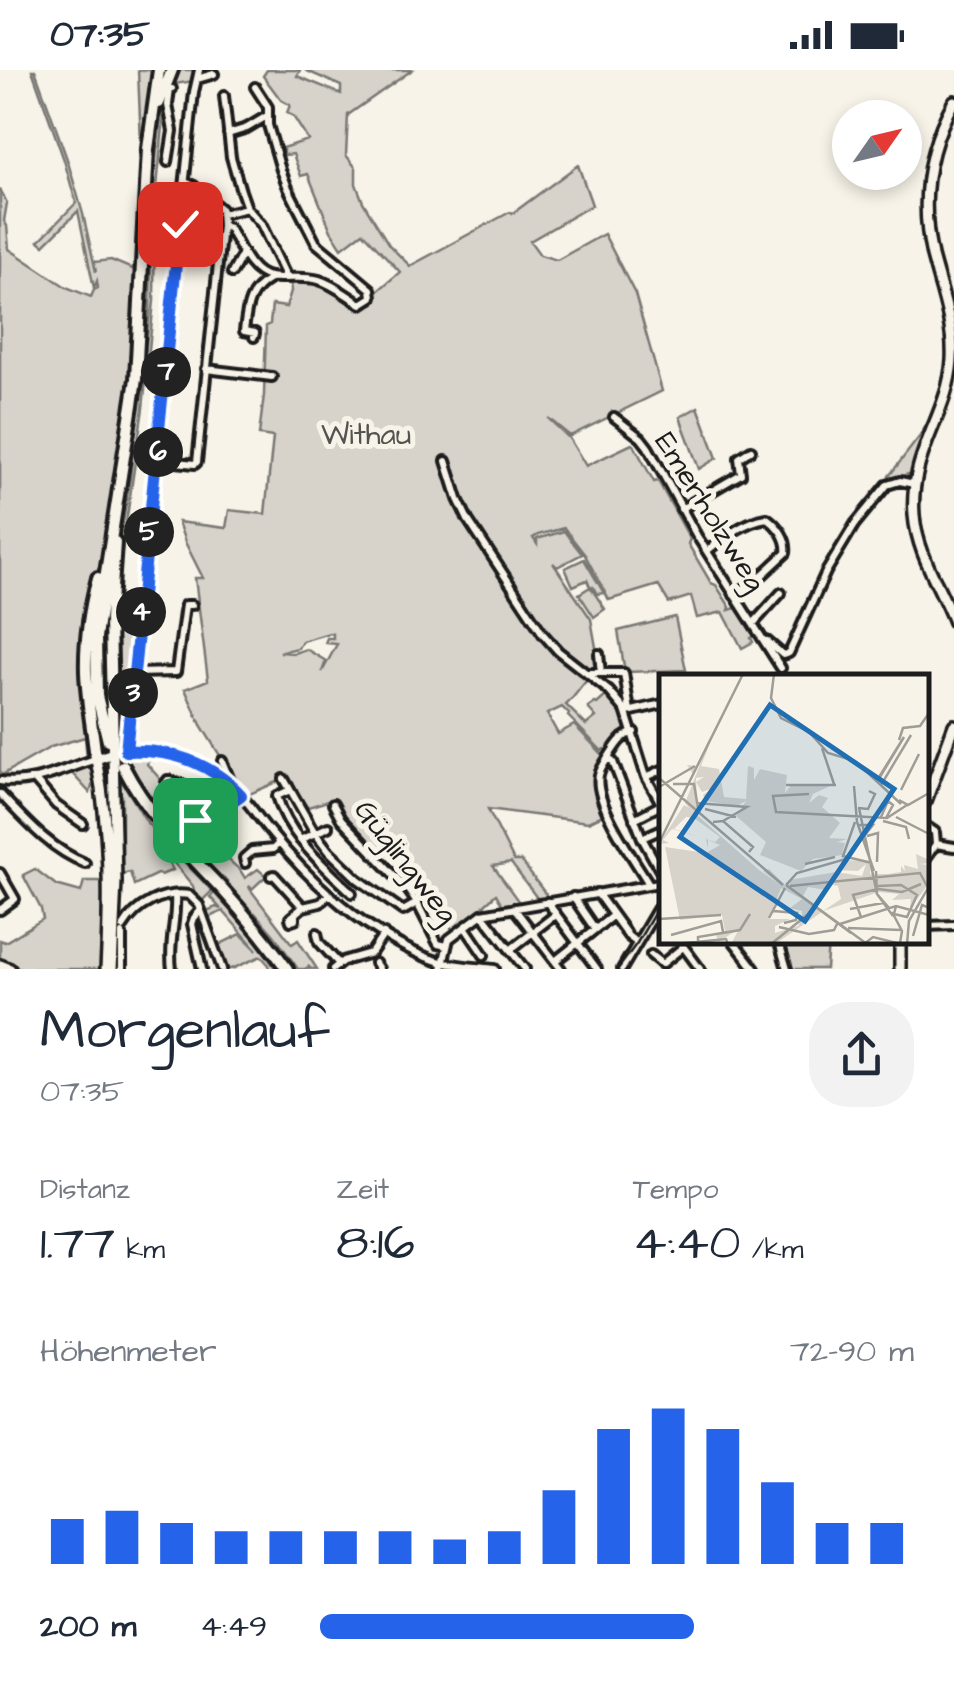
<!DOCTYPE html>
<html lang="de">
<meta charset="utf-8">
<style>
body{margin:0;font-family:"Architects Daughter",sans-serif;background:#f2f2f3;color:#1f2937;height:100vh;display:flex;flex-direction:column;font-size:38px;white-space:nowrap}
*{box-sizing:border-box;margin:0}
p{font-size:32px;color:#747a83}
.icon{flex:none;width:55px;height:55px;fill:none;stroke:currentColor;stroke-width:2;stroke-linecap:round;stroke-linejoin:round}
.map{position:relative;height:899px;overflow:hidden}
.panel{display:flex;flex-direction:column;background:#fff;flex:1}
.panel>*{flex:none}
.needle{width:65px;rotate:56deg}
.fabs{position:absolute;left:832px;top:30px;display:grid;gap:20px}
.fabs a{display:grid;place-items:center;width:90px;height:90px;border-radius:50%;background:#fff;box-shadow:0 5px 15px #0003;font-size:50px}
.pin{position:absolute;display:grid;place-items:center;width:85px;height:85px;color:#fff;margin:-42px;border-radius:20px;box-shadow:0 5px 15px #0006}
.km{position:absolute;width:50px;height:50px;margin:-25px;border-radius:50%;background:#222;color:#fff;font-size:28px;line-height:50px;text-align:center}
.round{display:grid;place-items:center;flex:none;width:105px;height:105px;border-radius:40px;background:#f2f2f3}
.summary{display:flex;align-items:center;justify-content:space-between;height:170px;padding:0 40px}
h1{font-size:55px;font-weight:600;line-height:75px}
.stats{display:grid;grid-template-columns:repeat(3,1fr);gap:15px;height:170px;padding:10px 40px}
.stats div{display:grid;align-content:center}
.stats b{font-size:50px;font-weight:600}
.stats small{font-size:28px;font-weight:400}
.stats p{font-size:28px}
.chart{height:280px;padding:20px 40px}
.chart p{display:flex;justify-content:space-between}
.chart svg{width:100%;height:180px;margin-top:10px;stroke:#2563eb;stroke-width:6}
ul{padding:0 40px;list-style:none;font-size:32px}
li{display:grid;grid-template-columns:160px 120px 1fr;align-items:center;height:75px}
li i{height:25px;border-radius:12px;background:#2563eb}
.status{display:flex;justify-content:space-between;align-items:center;height:70px;padding:0 50px;background:#fff;direction:ltr}
.status svg{height:28px;fill:currentColor}
.map>svg:first-child{display:block}
</style>
<div class="status"><b>07:35</b><svg viewBox="0 0 49 12"><path d="M0 12V9h3v3zM5 12V6h3v6zM10 12V3h3v9zM15 12V0h3v12zM26 1h20v11H26zM47 4h2v5h-2z"/></svg></div>
<div class="map">
<svg width="954" height="899" viewBox="0 0 954 899">
<rect width="100%" height="100%" fill="#f7f3e8"/>
<filter id="ink" filterUnits="userSpaceOnUse"><feTurbulence type="fractalNoise" baseFrequency=".01" numOctaves="2"/><feDisplacementMap in="SourceGraphic" scale="20" xChannelSelector="R" yChannelSelector="G"/><feConvolveMatrix kernelMatrix="1 2 1 2 8 2 1 2 1" color-interpolation-filters="sRGB"/></filter>
<g filter="url(#ink)">
<path fill="#d7d3cb" stroke="#7a7874" stroke-width="2.5" fill-rule="evenodd" d="M 32,0 L 35,0 L 67,89 L 83,144 L 96,202 L 94,192 L 111,190 L 132,199 L 138,187 L 141,74 L 138,0 L 151,0 L 152,19 L 145,73 L 141,74 L 145,75 L 133,301 L 105,476 L 85,545 L 93,687 L 87,689 L 85,667 L 51,677 L 0,706 L 0,119 L 7,133 L 4,151 L 7,156 L 9,179 L 66,217 L 91,227 L 94,220 L 98,218 L 97,211 L 94,218 L 78,141 L 44,175 L 39,171 L 76,133 L 64,90 Z
M 174,0 L 196,0 L 194,11 L 168,15 L 166,32 L 169,45 L 164,46 L 155,137 L 154,231 L 143,338 L 119,501 L 115,503 L 130,407 L 150,241 L 152,137 L 156,88 L 163,32 Z
M 267,0 L 300,0 L 297,6 L 341,24 L 341,16 L 305,0 L 412,0 L 348,45 L 346,85 L 356,98 L 356,114 L 363,132 L 389,175 L 410,196 L 510,142 L 513,143 L 578,95 L 592,135 L 530,171 L 540,185 L 557,190 L 604,164 L 635,224 L 662,321 L 570,366 L 548,348 L 569,368 L 586,396 L 632,374 L 634,375 L 654,412 L 658,411 L 690,469 L 688,474 L 711,513 L 716,515 L 730,537 L 729,540 L 739,537 L 755,566 L 751,568 L 753,572 L 742,578 L 723,542 L 697,548 L 691,526 L 669,533 L 658,515 L 609,530 L 585,485 L 564,458 L 538,465 L 533,468 L 537,474 L 537,469 L 564,461 L 582,484 L 557,497 L 553,493 L 591,549 L 600,600 C 585,607 579,623 566,635 L 586,655 L 596,647 L 588,638 L 595,633 L 597,634 L 608,624 L 625,643 L 629,659 L 618,664 L 624,664 L 607,686 L 606,685 L 607,681 L 604,679 L 602,681 L 568,646 L 569,644 L 562,637 L 547,644 L 558,664 L 574,655 L 604,686 L 595,708 L 605,744 L 588,752 L 488,739 L 514,791 L 521,791 L 550,830 L 540,832 L 511,793 L 493,796 L 521,835 L 504,838 L 496,824 L 484,835 L 487,839 L 480,841 L 454,862 L 415,805 L 386,781 L 378,783 L 346,749 L 334,729 L 305,738 L 284,709 L 245,726 L 201,655 L 185,619 L 208,610 L 195,508 L 203,508 L 185,472 L 178,452 L 226,458 L 229,440 L 265,444 L 273,367 L 259,365 L 264,325 L 266,256 L 270,254 L 272,235 L 286,237 L 291,221 L 291,207 L 320,210 L 357,233 L 373,225 L 400,202 L 363,162 L 342,178 L 331,161 L 308,104 L 301,106 L 293,84 L 285,85 L 282,78 L 308,70 L 293,46 L 287,43 L 290,35 L 281,30 L 263,6 ZM 329,563 L 333,564 L 333,568 L 327,568 L 325,573 L 337,574 L 322,602 L 326,591 L 306,579 L 294,583 L 280,582 L 298,578 L 302,571 Z
M 698,337 L 717,388 L 699,399 L 680,347 Z
M 937,337 L 912,403 L 891,409 L 889,406 L 920,366 Z
M 584,489 L 604,523 L 597,524 L 593,517 L 591,518 L 605,539 L 594,547 L 579,524 L 590,517 L 587,510 L 573,516 L 565,498 Z
M 114,526 L 115,536 L 130,539 L 129,548 L 138,549 L 132,602 L 117,602 L 118,605 L 131,605 L 125,665 L 122,675 L 119,677 L 116,676 Z
M 675,547 L 686,600 L 625,602 L 618,561 Z
M 153,683 L 147,694 L 168,718 L 173,715 L 173,722 L 184,736 L 177,743 L 206,774 L 211,774 L 240,800 L 245,808 L 258,799 L 266,806 L 252,819 L 249,816 L 250,819 L 292,874 L 298,870 L 317,899 L 311,899 L 308,896 L 309,899 L 298,899 L 274,865 L 254,842 L 295,899 L 290,899 L 222,816 L 227,811 L 225,809 L 219,814 L 125,707 L 121,710 L 148,754 L 212,821 L 200,833 L 196,828 L 193,816 L 173,792 L 170,794 L 173,800 L 161,805 L 159,803 L 134,815 L 130,802 L 122,804 L 122,726 L 119,727 L 119,787 L 118,689 L 121,689 L 124,684 Z
M 90,693 L 94,695 C 102,751 106,805 105,862 L 103,862 L 101,899 L 27,899 L 16,898 L 0,890 L 0,870 L 5,872 L 43,849 L 41,839 L 23,805 L 35,799 L 56,815 L 81,822 L 84,811 L 102,811 L 99,741 L 95,718 L 92,716 L 90,723 L 69,700 L 87,694 L 92,703 Z
M 214,823 L 248,860 L 276,899 L 268,899 L 269,895 L 261,886 L 232,899 L 225,899 L 216,876 L 241,864 L 257,880 L 223,841 L 205,849 L 204,842 L 216,837 L 221,839 L 210,827 Z
M 783,872 L 828,872 L 826,899 L 791,899 Z"/>
<g fill="none" stroke-linecap="round" stroke-linejoin="round">
<path stroke="#d6d3c9" stroke-width="10" stroke-dasharray="10 5" stroke-linecap="butt" d="M 115,691 L 124,708"/>
<defs>
<path id="minor" d="M 197,9 L 214,4
M 224,26 L 231,87 L 241,121 L 247,138 L 261,154 L 286,206
M 228,64 L 247,58 L 267,46
M 168,92 L 173,61 L 168,35 L 170,19 L 172,19
M 222,144 L 247,138
M 222,156 L 229,158 C 239,174 249,204 270,207 C 286,210 302,205 319,210 C 335,215 347,226 361,234 L 372,227 L 371,219 L 316,173 L 288,118 L 281,100 L 268,55 L 268,37 L 255,17
M 232,203 L 243,183
M 254,267 L 255,263 L 244,261 C 247,237 248,222 270,209
M 206,299 L 272,307
M 614,347 L 641,368 L 648,377 L 697,466 L 781,598
M 157,390 L 195,394 L 197,392 L 222,156 L 221,139 L 194,116 L 185,112
M 446,391 L 458,429 L 468,450 L 543,564 L 558,581 L 609,621 L 625,640 L 646,707 L 662,735
M 681,439 L 741,404 L 739,388 L 751,380
M 707,481 C 723,468 745,451 767,448 C 778,456 788,469 786,483 L 758,509 L 734,525
M 753,554 L 781,523
M 767,571 L 783,585 L 789,583 L 826,502 L 855,454 L 887,415 L 900,411 L 914,414
M 599,584 L 601,603
M 135,603 L 176,602 L 185,535 L 192,535
M 588,603 L 624,603 L 630,641
M 628,642 L 662,634
M 634,662 C 622,666 618,672 611,683 C 607,690 601,697 599,705 C 593,733 635,790 649,814
M 124,681 C 165,679 207,690 237,721 C 249,733 259,749 271,763 C 288,784 308,806 329,824 C 358,850 404,882 441,892 C 458,896 477,897 495,899
M 125,681 L 194,22 L 199,0
M 608,688 L 613,692 L 642,768 L 662,804
M 222,691 L 232,715
M 646,707 L 662,700
M 34,709 L 56,735 L 83,754
M 284,709 L 315,763 L 329,781 L 358,809 L 403,841 L 417,833
M 0,711 C 33,716 65,698 96,689
M 166,713 L 168,710 L 193,718 L 211,737
M 290,720 L 277,726 C 289,767 322,794 352,823
M 0,724 C 25,750 51,780 85,793
M 333,734 L 341,749 L 408,820 L 417,833 L 438,874 L 447,876
M 199,749 L 200,753 L 196,754 L 195,750 L 214,735 L 231,733 L 240,725
M 634,749 L 661,735
M 926,756 L 935,762 L 936,774
M 642,768 L 662,759
M 300,770 L 328,757
M 936,774 L 954,777
M 926,788 L 936,774
M 245,793 L 244,788 L 252,781 L 273,779 L 279,773
M 0,803 L 15,829 L 0,840
M 271,806 L 274,805 L 303,837
M 597,823 L 628,866 L 637,873
M 573,827 L 595,859
M 547,832 L 597,899
M 514,838 L 561,899
M 201,840 L 194,848 L 192,854 L 202,899
M 482,844 L 525,899
M 295,845 L 295,850 L 291,851 L 290,848 L 303,837 L 320,833 L 329,824
M 926,856 L 954,855
M 123,857 C 136,835 163,821 189,825 L 199,835 L 222,899
M 465,857 L 484,885
M 317,863 L 319,872 L 339,894
M 122,864 L 122,899
M 680,872 L 700,899
M 734,872 L 755,899
M 779,872 L 787,899
M 510,880 L 555,845
M 651,885 L 662,894 L 683,877
M 555,891 L 612,846
M 375,893 L 379,899
M 172,899 C 168,873 177,850 175,825
M 333,899 L 343,891 L 371,883 L 384,864
M 442,899 L 449,869 L 482,844 L 659,813
M 622,899 L 662,831"/>
<path id="major" d="M 954,31 C 927,79 920,132 932,186 C 941,221 954,254 952,290 C 948,346 909,383 914,445 C 917,484 940,516 954,552
M 926,731 L 954,655
M 0,895 L 10,899
M 106,899 C 110,829 110,758 96,689 L 113,683 L 116,811 L 112,899
M 900,899 L 900,872"/>
<path id="highway" d="M 159,33 L 172,0
M 108,671 L 97,626 L 96,567 L 136,309 L 148,79 L 159,0
M 113,683 L 110,549 L 115,472
M 96,689 C 93,660 87,631 86,602 C 85,570 90,539 98,508
M 123,696 C 148,745 185,780 222,819 C 245,845 267,871 287,899"/>
</defs>
<use href="#minor" stroke="#1c1c1c" stroke-width="14"/>
<use href="#major" stroke="#1c1c1c" stroke-width="16"/>
<use href="#highway" stroke="#1c1c1c" stroke-width="18"/>
<use href="#minor" stroke="#f7f3e8" stroke-width="6"/>
<use href="#major" stroke="#f7f3e8" stroke-width="9"/>
<use href="#highway" stroke="#f7f3e8" stroke-width="10"/>
<path stroke="#1c1c1c" stroke-width="2.5" d="M 618,899 L 637,873 L 662,830"/>
</g>
</g>
<g fill="none" stroke-linecap="round" stroke-linejoin="round" filter="url(#ink)">
<defs>
<path id="route" d="M 180,154 L 126,681 C 169,679 210,692 241,725 L 228,734 L 214,735 L 195,750"/>
</defs>
<use href="#route" stroke="#fff" stroke-width="20"/>
<use href="#route" stroke="#2563eb" stroke-width="12"/>
</g>
<g text-anchor="middle" dominant-baseline="central" stroke-width="10" stroke-linejoin="round" paint-order="stroke">
<g font-size="30" fill="#545351" stroke="#f7f3e8">
<text x="366" y="365">Withau</text>
</g>
<g font-size="30" fill="#1c1c1c" stroke="#f7f3e8">
<text transform="translate(710 442) rotate(58)">Emerholzweg</text>
<text transform="translate(406 792) rotate(52)">Güglingweg</text>
</g>
</g>
<g transform="translate(659 604)">
<rect width="270" height="270" fill="#f7f3e8"/>
<path d="M 50,66 L 51,69 L 42,92 L 60,95 L 65,123 L 87,125 L 89,92 L 95,94 L 95,106 L 101,95 L 128,101 L 126,119 L 133,110 L 171,112 L 154,120 L 150,129 L 160,121 L 169,124 L 163,133 L 181,149 L 170,164 L 188,165 L 178,168 L 186,169 L 183,181 L 154,185 L 142,197 L 101,181 L 107,168 L 77,142 L 87,127 L 78,132 L 47,127 L 44,121 L 54,114 L 43,118 L 37,108 L 45,103 L 37,104 L 39,142 L 100,196 L 120,210 L 104,197 L 110,195 L 127,212 L 130,206 L 177,198 L 203,202 L 207,190 L 199,197 L 178,196 L 188,186 L 212,188 L 211,200 L 229,200 L 242,198 L 242,192 L 246,197 L 245,191 L 259,195 L 257,180 L 268,185 L 270,180 L 270,189 L 261,190 L 270,191 L 270,209 L 251,235 L 252,225 L 233,226 L 240,220 L 220,218 L 164,237 L 182,225 L 179,212 L 169,210 L 167,216 L 149,213 L 144,222 L 163,238 L 116,270 L 72,270 L 80,255 L 59,268 L 57,260 L 66,257 L 63,241 L 21,246 L 6,173 L 47,179 L 61,171 L 49,166 L 49,174 L 47,165 L 13,155 L 4,166 L 10,169 L 0,170 L 25,131 L 30,134 L 26,129 L 49,70 L 34,100 L 28,91 L 37,92 ZM 27,143 L 35,144 L 61,163 L 56,168 L 15,155 ZM 122,214 L 143,225 L 131,234 L 143,237 L 143,244 L 139,252 L 116,259 L 116,252 L 131,245 L 110,245 Z" fill="#d7d3cb" fill-rule="evenodd"/>
<path fill="none" stroke="#9f9d96" stroke-width="2.5" d="M 115,0 L 112,24 L 122,44 L 150,58 L 169,79 L 196,87 L 242,130M 245,63 L 221,103 L 221,105 L 220,103 ZM 240,66 L 244,54 L 261,52 L 270,39M 163,74 L 175,110M 0,104 L 124,211M 14,110 L 35,110 L 39,134M 127,111 L 177,111M 222,111 L 252,61M 195,112 L 198,148 L 215,197M 0,113 L 36,92M 242,116 L 260,80M 150,120 L 114,122 L 117,138 L 228,144 L 248,131M 240,126 L 249,131 L 270,119M 37,129 L 88,133 L 64,147M 199,134 L 209,135 L 216,120 L 210,117M 200,134 L 218,220 L 234,242M 46,135 L 77,143M 222,143 L 229,127 L 234,131 L 227,144M 237,143 L 270,160M 224,147 L 247,153 L 250,165M 54,148 L 64,147 L 94,173 L 90,178M 196,148 L 184,182 L 213,189M 208,162 L 219,159 L 218,188M 0,169 L 84,0M 146,190 L 176,183M 217,197 L 218,220 L 231,235M 127,211 L 138,199 L 187,185 L 214,151 L 199,151M 131,212 L 261,199 L 269,214 L 250,247 L 248,270M 219,212 L 242,211 L 258,221 L 248,243 L 235,240 L 237,232M 219,215 L 243,218 L 262,210M 191,235 L 224,229M 114,237 L 138,239 L 137,246 L 125,249M 233,238 L 243,257 L 241,269M 202,243 L 194,221 L 219,215M 110,244 L 126,214M 0,245 L 62,241M 181,250 L 237,232 L 270,241M 120,253 L 150,260 L 175,256 L 178,250M 189,254 L 242,256M 192,259 L 127,211 L 208,270M 12,261 L 62,247 L 64,258M 254,262 L 263,231 L 268,233M 16,270 L 67,265 L 69,270M 39,270 L 39,263 L 81,256 L 91,240M 112,270 L 158,233M 205,270 L 214,263 L 242,270"/>
<path fill="#1f6fb2" fill-opacity="0.15" stroke="#1f6fb2" stroke-width="5" d="M 111,31 L 235,115 L 146,247 L 21,163 Z"/>
<rect width="270" height="270" fill="none" stroke="#1c1c1c" stroke-width="5"/>
</g>
</svg>
<div class="fabs">
<a><svg class="needle" viewBox="-14 -14 28 28"><path d="M0-13l5 13h-10z" fill="#e53935"/><path d="M0 13l5-13h-10z" fill="#747a83"/></svg></a>
</div>
<div class="pin" style="left:195px;top:750px;background:#1e9e55"><svg class="icon" aria-label="arrive" viewBox="0 0 24 24"><path d="M6 21V4h12l-3 4 3 4H6"/></svg></div>
<div class="pin" style="left:180px;top:154px;background:#d93025"><svg class="icon" aria-label="check" viewBox="0 0 24 24"><path d="M5 12l5 5 9-10"/></svg></div>
<b class="km" style="left:133px;top:623px">3</b>
<b class="km" style="left:141px;top:542px">4</b>
<b class="km" style="left:149px;top:462px">5</b>
<b class="km" style="left:158px;top:382px">6</b>
<b class="km" style="left:166px;top:302px">7</b>
</div>
<section class="panel">
<div class="summary"><div><h1>Morgenlauf</h1><p>07:35</p></div><a class="round"><svg class="icon" aria-label="share" viewBox="0 0 24 24"><path d="M12 15V3M7 8l5-5 5 5M5 13v7h14v-7"/></svg></a></div>
<div class="stats">
<div><p>Distanz</p><b>1.77<small> km</small></b></div>
<div><p>Zeit</p><b>8:16</b></div>
<div><p>Tempo</p><b>4:40<small> /km</small></b></div>
</div>
<div class="chart"><p><span>Höhenmeter</span>72–90 m</p>
<svg viewBox="0 0 160 44" preserveAspectRatio="none"><path d="M5 44V33M15 44V31M25 44V34M35 44V36M45 44V36M55 44V36M65 44V36M75 44V38M85 44V36M95 44V26M105 44V11M115 44V6M125 44V11M135 44V24M145 44V34M155 44V34"/></svg>
</div>
<ul>
<li><b>200 m</b>4:49<i style="width:63%"></i></li>
</ul>
</section>
